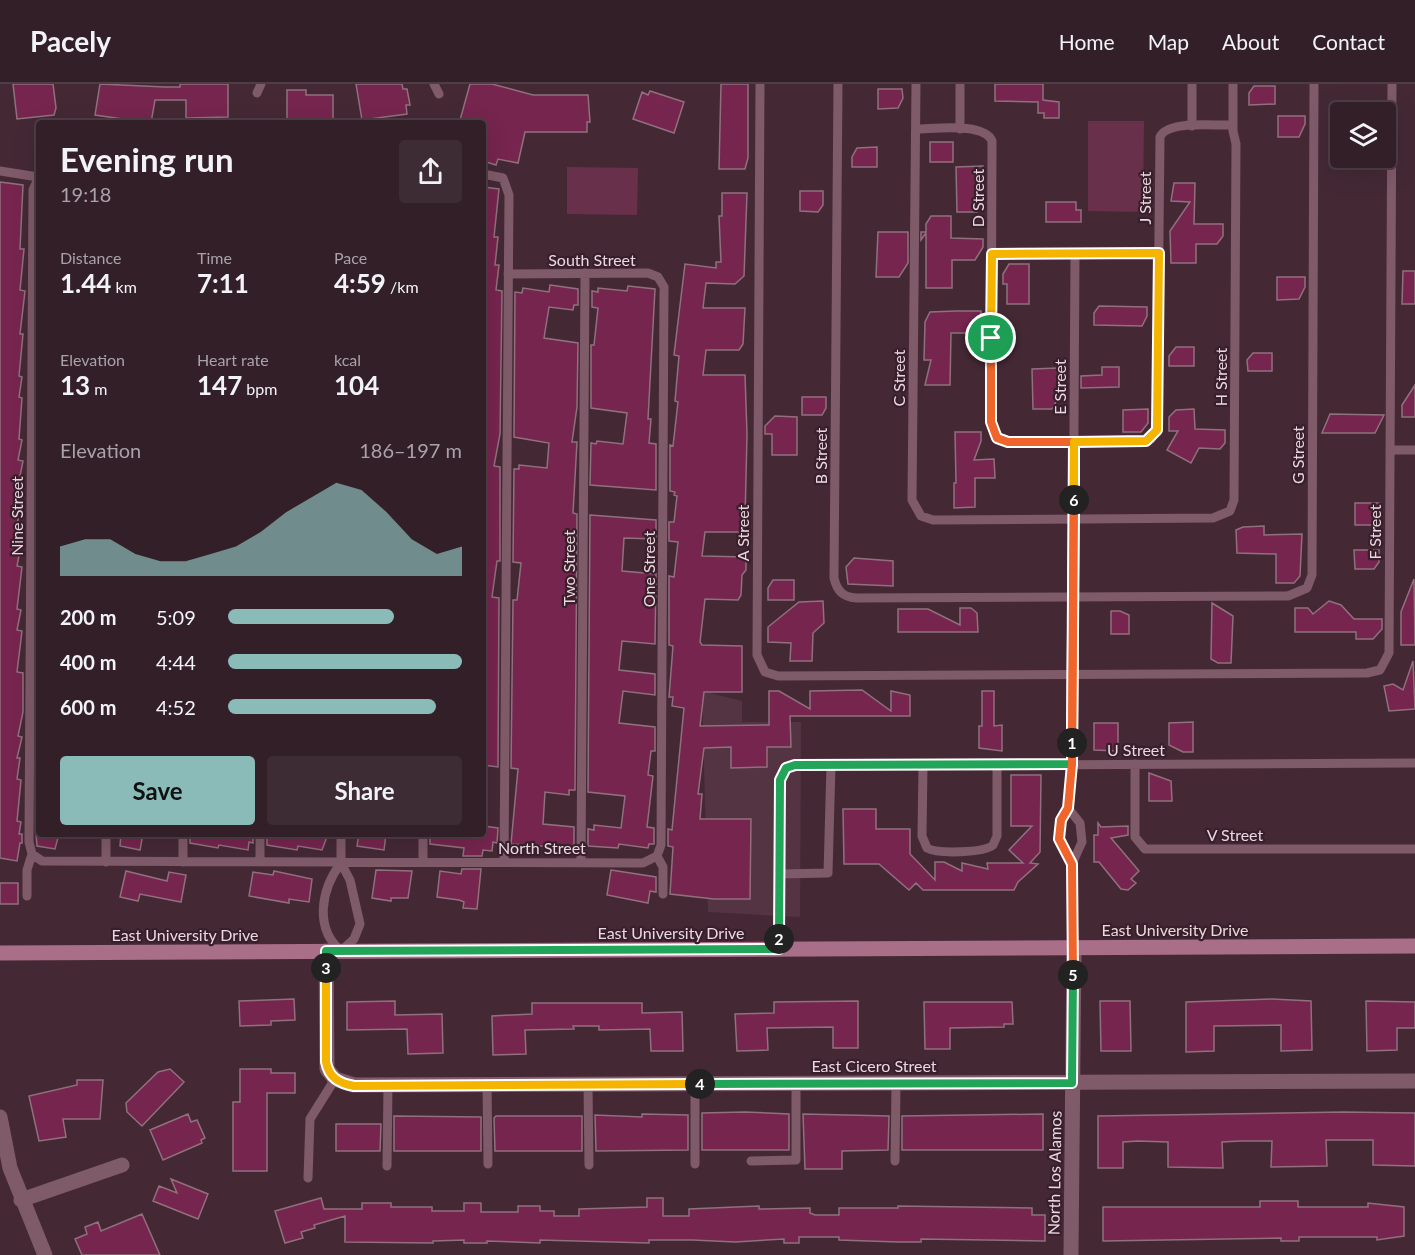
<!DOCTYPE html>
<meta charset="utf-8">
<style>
body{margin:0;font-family:Lato,sans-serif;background:#3e2c34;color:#f1f3f6;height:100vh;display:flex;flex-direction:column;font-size:22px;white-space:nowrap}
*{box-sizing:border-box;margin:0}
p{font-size:20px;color:#a9a2a8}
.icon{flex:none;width:33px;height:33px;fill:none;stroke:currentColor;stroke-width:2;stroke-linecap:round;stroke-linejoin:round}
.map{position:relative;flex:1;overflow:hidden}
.panel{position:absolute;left:36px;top:36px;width:450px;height:717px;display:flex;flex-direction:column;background:#331f28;border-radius:6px;box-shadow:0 6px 24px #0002,0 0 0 2px #4e3d45}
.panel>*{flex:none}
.controls{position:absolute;left:1330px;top:18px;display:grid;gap:12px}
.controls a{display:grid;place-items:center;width:66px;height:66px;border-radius:6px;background:#331f28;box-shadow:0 6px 24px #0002,0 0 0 2px #4e3d45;font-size:30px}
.pin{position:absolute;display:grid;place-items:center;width:51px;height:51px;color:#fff;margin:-26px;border:3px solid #fff;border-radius:50%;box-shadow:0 2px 6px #0007}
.km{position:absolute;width:30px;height:30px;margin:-15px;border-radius:50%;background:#222;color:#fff;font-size:16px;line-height:30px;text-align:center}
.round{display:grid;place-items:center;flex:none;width:63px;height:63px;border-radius:6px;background:#3e2c34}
.overview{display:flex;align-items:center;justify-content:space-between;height:102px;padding:0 24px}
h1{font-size:33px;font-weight:700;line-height:45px}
.metrics{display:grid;grid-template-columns:repeat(3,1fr);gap:9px;height:102px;padding:6px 24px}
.metrics div{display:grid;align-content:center}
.metrics b{font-size:26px;font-weight:700}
.metrics small{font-size:16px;font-weight:400}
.metrics p{font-size:16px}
.chart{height:168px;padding:12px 24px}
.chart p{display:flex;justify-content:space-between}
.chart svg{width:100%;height:108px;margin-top:6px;fill:#8bbbb9;opacity:.7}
.button{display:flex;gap:12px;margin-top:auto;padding:12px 24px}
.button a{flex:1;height:69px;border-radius:6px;background:#8bbbb9;color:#111;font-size:24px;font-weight:700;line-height:69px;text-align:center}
.button a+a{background:#3e2c34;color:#f1f3f6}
ul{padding:0 24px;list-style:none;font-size:20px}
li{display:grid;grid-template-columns:96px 72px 1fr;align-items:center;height:45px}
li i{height:15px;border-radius:8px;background:#8bbbb9}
header{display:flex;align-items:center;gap:36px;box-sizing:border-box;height:84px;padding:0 30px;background:#331f28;border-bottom:2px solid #4e3d45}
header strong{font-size:28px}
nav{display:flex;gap:33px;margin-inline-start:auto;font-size:21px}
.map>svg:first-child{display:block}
</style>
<header>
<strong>Pacely</strong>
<nav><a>Home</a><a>Map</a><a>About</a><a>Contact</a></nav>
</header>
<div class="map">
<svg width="1415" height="1171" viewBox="0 0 1415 1171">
<rect width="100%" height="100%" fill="#442935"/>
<path fill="#543443" d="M 702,607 L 742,617 L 742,638 L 801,638 L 800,833 L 708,828 Z"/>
<path fill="#68304b" d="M 1088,37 L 1144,37 L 1143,128 L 1088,127 Z
M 567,83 L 638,84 L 637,131 L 567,130 Z"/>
<path fill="#75254e" stroke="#90707d" stroke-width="1.5" d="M 13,0 L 53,0 L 56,24 L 54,31 L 17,35 Z
M 100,0 L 165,3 L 180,3 L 180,0 L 228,0 L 228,33 L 186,34 L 186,16 L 155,16 L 151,39 L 95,31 Z
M 356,0 L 402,0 L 403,5 L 407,5 L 410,21 L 406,21 L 407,30 L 362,36 Z
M 470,0 L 492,0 L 533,11 L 588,11 L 590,38 L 587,38 L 587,48 L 525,48 L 518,79 L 498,75 L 496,81 L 483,77 L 483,39 L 460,36 Z
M 721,0 L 748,0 L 748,74 L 745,85 L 719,85 Z
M 995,0 L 1043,0 L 1043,16 L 1059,18 L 1059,34 L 1044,34 L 1044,29 L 1038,29 L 1038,18 L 995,17 Z
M 1254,2 L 1275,2 L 1275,20 L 1249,21 L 1249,9 Z
M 878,5 L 902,5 L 903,14 L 898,24 L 878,25 Z
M 287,6 L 306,6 L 306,11 L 333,11 L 333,36 L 287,36 Z
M 650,7 L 684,18 L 674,49 L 633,35 L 642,8 L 648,11 Z
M 1278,32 L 1305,32 L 1305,40 L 1299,53 L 1278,53 Z
M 930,58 L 953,58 L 953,78 L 930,78 Z
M 877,63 L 877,83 L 852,83 L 852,73 L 857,64 Z
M 983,82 L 981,115 L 977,128 L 957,128 L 956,83 Z
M 0,98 L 23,101 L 20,165 L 24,165 L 20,206 L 25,207 L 20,250 L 23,250 L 19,292 L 22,293 L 19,313 L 22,314 L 19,355 L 22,356 L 18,376 L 23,377 L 19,397 L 22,398 L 18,418 L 22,419 L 17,440 L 22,441 L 18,461 L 21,461 L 17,482 L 22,483 L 17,525 L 21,526 L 17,546 L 22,547 L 17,588 L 23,589 L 23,628 L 18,652 L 22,653 L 17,674 L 20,674 L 17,695 L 21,696 L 17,737 L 21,738 L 19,750 L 22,750 L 22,759 L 20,759 L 17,777 L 0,774 Z
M 1174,99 L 1195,99 L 1194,140 L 1223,140 L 1223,152 L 1217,160 L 1196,160 L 1196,179 L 1171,179 L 1170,147 L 1190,118 L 1171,117 Z
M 483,103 L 499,105 L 494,153 L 498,153 L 495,181 L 499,181 L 496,206 L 502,207 L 500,350 L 494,382 L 500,383 L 500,477 L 497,477 L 492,513 L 499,514 L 498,683 L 483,681 Z
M 800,107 L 823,107 L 823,121 L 818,128 L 800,127 Z
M 722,109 L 747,109 L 744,192 L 735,200 L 706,199 L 703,224 L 745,224 L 743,260 L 739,266 L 706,266 L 703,291 L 745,291 L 747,350 L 745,436 L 742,448 L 705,448 L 702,472 L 746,473 L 746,486 L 742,491 L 741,511 L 738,516 L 705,515 L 700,558 L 702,561 L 742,562 L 742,608 L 704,608 L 700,642 L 769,641 L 769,607 L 779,607 L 810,625 L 810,607 L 862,606 L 891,627 L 891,607 L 910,611 L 910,632 L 790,632 L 791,663 L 767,663 L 767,683 L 731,684 L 731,663 L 704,664 L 698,710 L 702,710 L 700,735 L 751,735 L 750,815 L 714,815 L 670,810 L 673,763 L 668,762 L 668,745 L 672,746 L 684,624 L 672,622 L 673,613 L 669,613 L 673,562 L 669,561 L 669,492 L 674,493 L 678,458 L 669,457 L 669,438 L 674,438 L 677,412 L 674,411 L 675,408 L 670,407 L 670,361 L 673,362 L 678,318 L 675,317 L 679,272 L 674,271 L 685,180 L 716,184 L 716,178 L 721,178 L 719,132 L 722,132 Z
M 1046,118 L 1076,118 L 1076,126 L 1081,126 L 1081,138 L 1046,138 Z
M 931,132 L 951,132 L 951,154 L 983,155 L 983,163 L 975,176 L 952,176 L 952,204 L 926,204 L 926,149 L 921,156 L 921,148 L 926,148 L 926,140 Z
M 878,148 L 908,148 L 908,179 L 899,193 L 876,193 Z
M 1009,180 L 1029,180 L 1029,220 L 1007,220 L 1007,200 L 1003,200 L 1003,190 Z
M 1403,187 L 1415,187 L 1415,220 L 1402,220 Z
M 1277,193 L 1305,193 L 1305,203 L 1299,215 L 1277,216 Z
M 550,201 L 578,205 L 578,221 L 574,221 L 573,226 L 549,223 L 544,254 L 578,259 L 577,323 L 572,358 L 577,358 L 573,429 L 577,430 L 575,706 L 569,706 L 569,711 L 545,708 L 543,740 L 574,743 L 574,760 L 571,764 L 511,760 L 518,685 L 511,684 L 513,516 L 517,516 L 521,479 L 513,478 L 514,385 L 519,385 L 519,381 L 547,384 L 549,359 L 514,353 L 515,208 L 522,209 L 523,204 L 549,208 Z
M 628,202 L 655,205 L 648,335 L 651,335 L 649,359 L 656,360 L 656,406 L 590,401 L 591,359 L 596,360 L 597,357 L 623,360 L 627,329 L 591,324 L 591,261 L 594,261 L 598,224 L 592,223 L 592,207 L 598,208 L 598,204 L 627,207 Z
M 1099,222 L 1147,223 L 1147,232 L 1142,242 L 1094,241 L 1094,229 Z
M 956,227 L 981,227 L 981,242 L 977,249 L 951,249 L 950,301 L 925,301 L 931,276 L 924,276 L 925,238 L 930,228 Z
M 1176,263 L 1194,263 L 1194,282 L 1169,282 L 1169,272 Z
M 1253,269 L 1272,269 L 1272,287 L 1248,287 L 1247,276 Z
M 1102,283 L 1119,283 L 1119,303 L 1081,304 L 1081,292 L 1102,291 Z
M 1058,284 L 1058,314 L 1052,325 L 1033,325 L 1032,285 Z
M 1415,301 L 1415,333 L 1402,333 L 1402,321 Z
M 802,313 L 826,313 L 826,324 L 822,331 L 802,331 Z
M 1148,325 L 1148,339 L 1141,348 L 1123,348 L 1123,326 Z
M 1194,325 L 1195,345 L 1225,346 L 1225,359 L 1220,365 L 1199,364 L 1191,379 L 1167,366 L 1178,347 L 1169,347 L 1169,333 L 1176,326 Z
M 1330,330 L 1384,331 L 1375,349 L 1322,349 Z
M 775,332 L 797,333 L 797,371 L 772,371 L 772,350 L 765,350 L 765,342 Z
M 955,348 L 981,348 L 981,357 L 974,376 L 994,375 L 995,394 L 975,394 L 975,423 L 954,424 L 954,399 L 956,399 Z
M 1355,419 L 1380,419 L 1380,431 L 1375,441 L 1355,441 Z
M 590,431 L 656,436 L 656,455 L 624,454 L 622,487 L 656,490 L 655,560 L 622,557 L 619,586 L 655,590 L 655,611 L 623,607 L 619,639 L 655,643 L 655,667 L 651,667 L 648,691 L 653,692 L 647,743 L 654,744 L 654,760 L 649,760 L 648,764 L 619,760 L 618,764 L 588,762 L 588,745 L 594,746 L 594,741 L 621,744 L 625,712 L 588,708 Z
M 1264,442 L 1264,451 L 1302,450 L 1300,492 L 1294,499 L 1276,499 L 1276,470 L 1237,469 L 1236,446 L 1243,443 Z
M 1354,466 L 1379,466 L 1379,478 L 1374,485 L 1355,485 Z
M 854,474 L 893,477 L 893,502 L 848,500 L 846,483 Z
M 1414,495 L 1415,561 L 1401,561 L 1401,528 Z
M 773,496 L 794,496 L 794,516 L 768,516 L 768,504 Z
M 823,517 L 824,539 L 813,549 L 812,577 L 790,577 L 791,559 L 768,558 L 768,543 L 799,518 Z
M 1329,517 L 1341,521 L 1354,535 L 1382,535 L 1382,545 L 1373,555 L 1356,555 L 1356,548 L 1295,548 L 1295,524 L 1308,524 L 1313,530 Z
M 1212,519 L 1233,532 L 1231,579 L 1218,579 L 1211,575 Z
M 960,524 L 971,524 L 977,529 L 978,548 L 898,548 L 898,525 L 928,525 L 960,541 Z
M 1111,527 L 1120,527 L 1129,531 L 1129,550 L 1111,550 Z
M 1413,577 L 1415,625 L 1389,627 L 1384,602 L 1393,600 L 1403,606 Z
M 982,607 L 994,607 L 994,642 L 1002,641 L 1002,667 L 979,664 L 979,642 L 982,642 Z
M 1193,638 L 1193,668 L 1183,668 L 1169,661 L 1169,639 Z
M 1094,639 L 1118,639 L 1118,667 L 1094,666 Z
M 1149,689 L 1171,697 L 1172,717 L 1149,717 Z
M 1011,691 L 1041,691 L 1040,768 L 1030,779 L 1038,780 L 1018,798 L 1014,806 L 923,806 L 916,799 L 909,806 L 879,780 L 844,780 L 843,725 L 876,725 L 876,745 L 910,745 L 910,770 L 935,796 L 935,778 L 944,778 L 962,787 L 962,779 L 988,785 L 987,779 L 1023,779 L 1009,766 L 1032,742 L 1011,742 Z
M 1098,739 L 1101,743 L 1128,742 L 1128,751 L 1111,754 L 1139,787 L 1131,795 L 1136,799 L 1128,806 L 1121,805 L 1099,778 L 1094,778 L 1094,751 L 1098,751 Z
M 483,742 L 498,744 L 497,759 L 493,758 L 492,767 L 483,766 L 482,772 L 463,772 L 464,764 L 430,760 L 430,750 L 483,750 Z
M 36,750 L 59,750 L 55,765 L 37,762 Z
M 121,750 L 143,750 L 140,766 L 120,762 Z
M 190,750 L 253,750 L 253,759 L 249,758 L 248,766 L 219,761 L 218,764 L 190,759 Z
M 267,750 L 328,750 L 322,766 L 298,762 L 297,766 L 267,761 Z
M 359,750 L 386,750 L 384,766 L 357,762 Z
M 462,785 L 481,785 L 477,825 L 463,824 L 464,818 L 459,816 L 437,813 L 440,787 L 461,790 Z
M 376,786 L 412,787 L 408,814 L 391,814 L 391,817 L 372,814 Z
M 611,786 L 656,793 L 656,808 L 650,807 L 648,819 L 607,811 Z
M 126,787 L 167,797 L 169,788 L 186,791 L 181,818 L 140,810 L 138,817 L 120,813 Z
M 274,787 L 312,795 L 309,818 L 289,815 L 289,819 L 249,812 L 253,788 L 273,791 Z
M 0,799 L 18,799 L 18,820 L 0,820 Z
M 294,915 L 295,936 L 271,937 L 271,941 L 240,942 L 239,917 Z
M 1272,915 L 1311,917 L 1312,966 L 1281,967 L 1281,941 L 1214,942 L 1214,967 L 1186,968 L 1186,918 Z
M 395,917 L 395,931 L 442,930 L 443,969 L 408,970 L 407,945 L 347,946 L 347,918 Z
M 858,917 L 858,964 L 833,964 L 833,943 L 767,944 L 768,966 L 737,967 L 735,930 L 774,929 L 774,918 Z
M 1100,917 L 1130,917 L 1131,967 L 1101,967 Z
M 1366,917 L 1415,918 L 1415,944 L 1397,944 L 1397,966 L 1367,967 Z
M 924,918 L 1012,918 L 1013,940 L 1004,940 L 1004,943 L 950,944 L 950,965 L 925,965 Z
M 532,919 L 642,919 L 642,929 L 682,928 L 683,967 L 651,967 L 650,945 L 599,946 L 599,942 L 573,942 L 574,945 L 525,946 L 526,970 L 493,971 L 492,932 L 532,930 Z
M 170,985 L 184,998 L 142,1042 L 127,1028 L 126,1019 L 158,988 Z
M 240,985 L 271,985 L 271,989 L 295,989 L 295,1009 L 267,1009 L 267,1087 L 233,1087 L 233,1018 L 240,1018 Z
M 77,996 L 103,996 L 100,1035 L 63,1035 L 66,1053 L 39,1057 L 29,1012 L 77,1001 Z
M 745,1028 L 789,1030 L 789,1066 L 702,1066 L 702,1029 Z
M 1343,1028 L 1415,1029 L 1415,1082 L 1373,1081 L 1373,1056 L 1326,1056 L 1327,1082 L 1271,1083 L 1272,1057 L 1240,1057 L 1222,1058 L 1223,1084 L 1168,1083 L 1168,1058 L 1138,1057 L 1123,1058 L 1123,1084 L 1098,1084 L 1098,1032 Z
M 188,1030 L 191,1038 L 197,1036 L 205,1054 L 201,1056 L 202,1059 L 163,1076 L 150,1046 Z
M 642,1030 L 688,1031 L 688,1066 L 596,1067 L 595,1031 L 642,1033 Z
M 803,1030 L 889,1032 L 888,1066 L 842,1067 L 842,1085 L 805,1085 Z
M 1043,1030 L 1043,1066 L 902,1066 L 902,1032 Z
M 394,1032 L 481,1033 L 481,1067 L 394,1067 Z
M 496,1032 L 582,1032 L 582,1067 L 495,1067 L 494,1034 Z
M 336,1040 L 381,1040 L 380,1067 L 336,1067 Z
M 171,1095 L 208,1110 L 198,1135 L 153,1117 L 159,1102 L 177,1109 Z
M 321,1114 L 324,1125 L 362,1125 L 362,1119 L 391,1119 L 391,1123 L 432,1123 L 432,1127 L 464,1127 L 464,1119 L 481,1119 L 481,1128 L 518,1128 L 518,1122 L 540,1122 L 540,1127 L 554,1127 L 554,1132 L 579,1132 L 579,1125 L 647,1123 L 647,1114 L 663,1114 L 663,1132 L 689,1132 L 689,1125 L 759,1122 L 759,1125 L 810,1124 L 810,1129 L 815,1131 L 839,1131 L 839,1124 L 898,1124 L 898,1122 L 1032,1124 L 1032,1131 L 1045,1131 L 1045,1157 L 921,1155 L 921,1158 L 898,1158 L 839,1156 L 839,1153 L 799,1153 L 799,1159 L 784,1159 L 784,1155 L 735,1158 L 693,1156 L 649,1156 L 649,1159 L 540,1156 L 540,1159 L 487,1157 L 487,1159 L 464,1159 L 464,1156 L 433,1157 L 433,1159 L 345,1158 L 345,1132 L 314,1141 L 315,1144 L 301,1148 L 303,1154 L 285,1159 L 275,1127 Z
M 1260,1117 L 1298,1117 L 1298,1123 L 1368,1123 L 1368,1119 L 1404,1123 L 1404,1152 L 1377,1156 L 1377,1153 L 1299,1153 L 1299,1157 L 1281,1157 L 1281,1154 L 1103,1157 L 1103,1123 L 1260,1123 Z
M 142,1130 L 160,1171 L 82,1171 L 75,1155 L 87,1150 L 85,1143 L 98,1138 L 101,1147 Z"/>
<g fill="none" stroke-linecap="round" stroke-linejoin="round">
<path stroke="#7f5a69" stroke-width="9" d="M 434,0 L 439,10
M 760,0 L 757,571 L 765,588 L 778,592 L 1367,589 L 1380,586 L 1389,569 L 1392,0
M 838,0 L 834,494 C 837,507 843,513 856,514 L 1288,512 L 1307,504 L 1312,491 L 1314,0
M 916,0 L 912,416 L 921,432 L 933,436 L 1213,434 L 1230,427 L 1234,416 L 1236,60 L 1233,47 L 1233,0
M 1192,0 L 1192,42
M 257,9 L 261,0
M 916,45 C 935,45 984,38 992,57 L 991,338 L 997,354 L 1008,358 L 1141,357 L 1151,355 L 1157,342 L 1160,53 C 1167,36 1215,42 1233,41
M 960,45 L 960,0
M 0,87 L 38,93
M 483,90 L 503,94 L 509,111 L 504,778
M 39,93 L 33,106 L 29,758 L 32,770 L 42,777 L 643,779 L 657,772 L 661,761 L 664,203 L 658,193 L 648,189 L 508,190
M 992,170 L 1159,169
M 1390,366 L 1415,366
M 1135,680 L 1135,753 L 1145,765 L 1415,765
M 923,681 L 922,752 L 927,764 C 937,770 984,769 993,761 L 997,752 L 997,681
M 1068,724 L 1080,739 L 1082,758 L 1072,780 L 1074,864
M 260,750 L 260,778
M 657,772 L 663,783 L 663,810
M 106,778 L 106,750
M 183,778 L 183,750
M 423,778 L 423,750
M 581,778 L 585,189
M 341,779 C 321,805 314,844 341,867 L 354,855 L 360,840 L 350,796 L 341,779 L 341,750
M 1072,780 L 1059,755 L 1061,736 L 1068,724 L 1072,680 L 1075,170
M 779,790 L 828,789 L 831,681
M 27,812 L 27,786 L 32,770
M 779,865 L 780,696 L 783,687 L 791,682 L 1415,679
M 695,1000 L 695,1080
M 487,1001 L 488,1080
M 588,1001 L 589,1081
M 751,1077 L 796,1076 L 796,1000
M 895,1077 L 896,999
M 387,1082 L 388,1001
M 308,1094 L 310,1035 L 335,995"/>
<path stroke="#7f5a69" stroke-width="15" d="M 326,867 L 327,985 L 335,995 L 354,1001 L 1415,997
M 0,1033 L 10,1084 L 45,1171
M 21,1116 L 122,1081
M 1071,1171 L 1074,864"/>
<path stroke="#a96e88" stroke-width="15" d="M 0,869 L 1415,862"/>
</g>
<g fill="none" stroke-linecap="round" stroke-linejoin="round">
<defs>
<path id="split-1" d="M 991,254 L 991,338 L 997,354 L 1008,358 L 1074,358 L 1072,659"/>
<path id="split-2" d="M 779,855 L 780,696 L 786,684 L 795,681 L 1072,680 L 1072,659"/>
<path id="split-3" d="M 326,884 L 326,867 L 779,865 L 779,855"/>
<path id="split-4" d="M 326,884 L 326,978 C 329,994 339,999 354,1002 L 700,1000"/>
<path id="split-5" d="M 700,1000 L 1072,999 L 1073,891"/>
<path id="split-6" d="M 1073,891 L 1072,780 L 1059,755 L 1061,736 L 1068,724 L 1072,680 L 1074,416"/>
<path id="split-7" d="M 991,254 L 992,170 L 1159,169 L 1157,346 L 1146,357 L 1074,358 L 1074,416"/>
</defs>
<use href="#split-1" stroke="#fff" stroke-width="12"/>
<use href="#split-2" stroke="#fff" stroke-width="12"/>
<use href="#split-3" stroke="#fff" stroke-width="12"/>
<use href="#split-4" stroke="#fff" stroke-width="12"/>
<use href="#split-5" stroke="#fff" stroke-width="12"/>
<use href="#split-6" stroke="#fff" stroke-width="12"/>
<use href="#split-7" stroke="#fff" stroke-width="12"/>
<use href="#split-1" stroke="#f0652b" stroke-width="8"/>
<use href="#split-2" stroke="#22a559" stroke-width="8"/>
<use href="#split-3" stroke="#22a559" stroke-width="8"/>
<use href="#split-4" stroke="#f5b400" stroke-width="8"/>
<use href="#split-5" stroke="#22a559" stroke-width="8"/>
<use href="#split-6" stroke="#f0652b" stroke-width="8"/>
<use href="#split-7" stroke="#f5b400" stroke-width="8"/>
</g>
<g text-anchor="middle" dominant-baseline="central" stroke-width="4.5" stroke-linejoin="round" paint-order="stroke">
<g font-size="16" fill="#ead8df" stroke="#391f2b">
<text transform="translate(977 114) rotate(-90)">D Street</text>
<text transform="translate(1144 114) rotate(-90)">J Street</text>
<text x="592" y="175">South Street</text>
<text transform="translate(1220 293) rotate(-90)">H Street</text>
<text transform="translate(898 294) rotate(-90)">C Street</text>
<text transform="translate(1059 303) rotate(-90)">E Street</text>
<text transform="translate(1297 371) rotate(-90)">G Street</text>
<text transform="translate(820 372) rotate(-90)">B Street</text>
<text transform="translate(16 432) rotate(-90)">Nine Street</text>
<text transform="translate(1374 448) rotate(-90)">F Street</text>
<text transform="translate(742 449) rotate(-90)">A Street</text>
<text transform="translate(568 484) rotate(-90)">Two Street</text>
<text transform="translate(648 485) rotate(-90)">One Street</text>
<text x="1136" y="665">U Street</text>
<text x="1235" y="750">V Street</text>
<text x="542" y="763">North Street</text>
<text x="1175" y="845">East University Drive</text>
<text x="671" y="848">East University Drive</text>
<text x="185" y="850">East University Drive</text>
<text x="874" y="981">East Cicero Street</text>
<text transform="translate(1054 1089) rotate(-89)">North Los Alamos</text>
</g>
</g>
</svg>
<div class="controls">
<a><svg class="icon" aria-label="layers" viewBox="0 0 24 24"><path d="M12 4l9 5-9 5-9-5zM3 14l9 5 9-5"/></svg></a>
</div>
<div class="pin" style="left:991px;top:254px;background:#1e9e55"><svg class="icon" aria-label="arrive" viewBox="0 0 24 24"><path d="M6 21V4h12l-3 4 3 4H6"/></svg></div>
<b class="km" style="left:1072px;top:659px">1</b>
<b class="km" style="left:779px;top:855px">2</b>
<b class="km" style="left:326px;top:884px">3</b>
<b class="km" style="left:700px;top:1000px">4</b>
<b class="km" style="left:1073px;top:891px">5</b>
<b class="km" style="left:1074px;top:416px">6</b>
<section class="panel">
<div class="overview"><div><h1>Evening run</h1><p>19:18</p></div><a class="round"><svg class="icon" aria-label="share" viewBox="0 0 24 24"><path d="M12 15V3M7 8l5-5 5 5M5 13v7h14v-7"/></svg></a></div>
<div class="metrics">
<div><p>Distance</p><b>1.44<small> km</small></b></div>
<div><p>Time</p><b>7:11</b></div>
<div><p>Pace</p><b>4:59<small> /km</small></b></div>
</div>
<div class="metrics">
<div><p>Elevation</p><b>13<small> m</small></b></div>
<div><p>Heart rate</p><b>147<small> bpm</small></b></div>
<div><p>kcal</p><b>104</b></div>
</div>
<div class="chart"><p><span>Elevation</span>186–197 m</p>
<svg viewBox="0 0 160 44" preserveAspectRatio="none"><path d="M0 44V32L10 29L20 29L30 35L40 38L50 38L60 35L70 32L80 26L90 18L100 12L110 6L120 9L130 18L140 29L150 35L160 32V44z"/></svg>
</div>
<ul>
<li><b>200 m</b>5:09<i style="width:71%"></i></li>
<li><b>400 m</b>4:44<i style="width:100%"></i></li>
<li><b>600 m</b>4:52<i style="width:89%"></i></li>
</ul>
<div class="button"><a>Save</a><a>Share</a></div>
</section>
</div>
